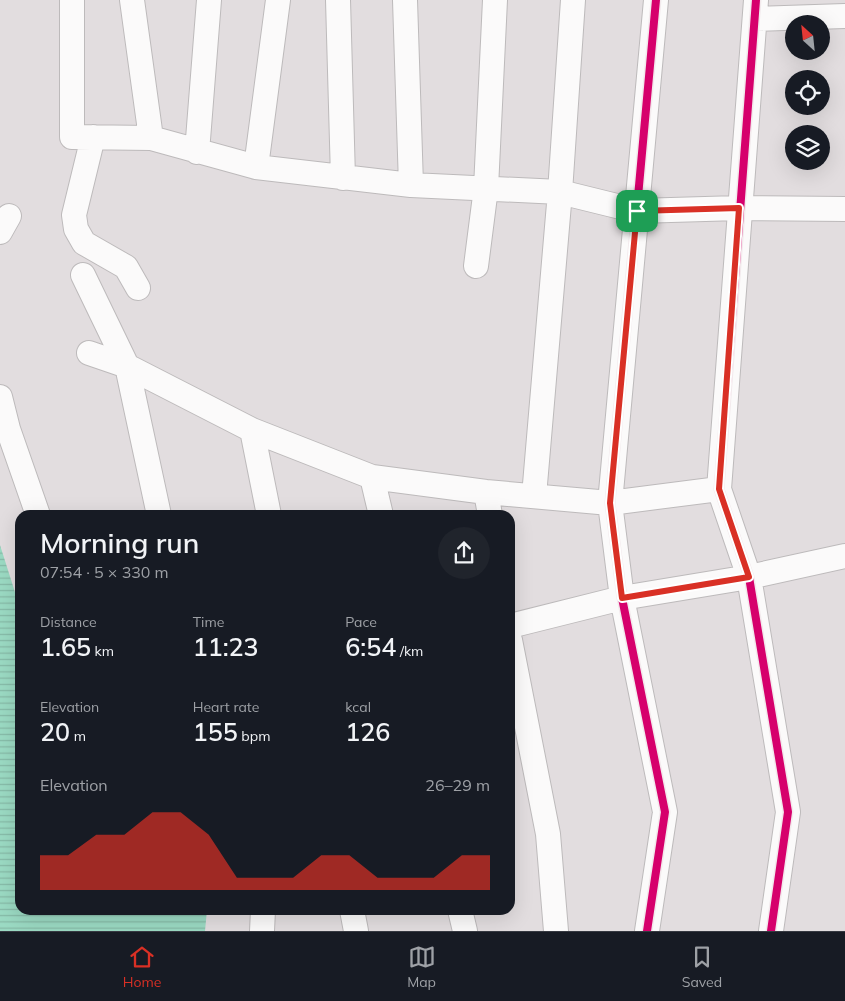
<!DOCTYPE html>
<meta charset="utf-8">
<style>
body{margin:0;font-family:Mulish,sans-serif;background:#20242c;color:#f1f3f6;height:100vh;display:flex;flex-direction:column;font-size:19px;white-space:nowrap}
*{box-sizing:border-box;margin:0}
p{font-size:16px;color:#9ea1a6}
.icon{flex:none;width:28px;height:28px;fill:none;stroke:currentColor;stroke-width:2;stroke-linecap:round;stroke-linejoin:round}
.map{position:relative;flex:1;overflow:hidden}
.drawer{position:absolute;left:15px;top:510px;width:500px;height:405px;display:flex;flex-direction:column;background:#171b24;border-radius:15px;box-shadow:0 5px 20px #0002}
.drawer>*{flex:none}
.needle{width:32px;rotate:333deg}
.tools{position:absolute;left:785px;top:15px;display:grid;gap:10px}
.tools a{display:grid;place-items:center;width:45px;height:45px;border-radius:50%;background:#171b24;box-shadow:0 5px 20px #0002;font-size:25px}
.pin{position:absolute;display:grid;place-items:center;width:42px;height:42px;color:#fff;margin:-21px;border-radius:10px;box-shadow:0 2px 8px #0006}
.round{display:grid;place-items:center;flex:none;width:52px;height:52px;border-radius:26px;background:#20242c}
.head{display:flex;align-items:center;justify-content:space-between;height:85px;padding:0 25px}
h1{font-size:28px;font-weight:600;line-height:38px}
.figures{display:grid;grid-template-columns:repeat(3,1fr);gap:8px;height:85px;padding:5px 25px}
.figures div{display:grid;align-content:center}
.figures b{font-size:25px;font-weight:600}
.figures small{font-size:14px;font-weight:400}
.figures p{font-size:14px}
.chart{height:140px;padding:10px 25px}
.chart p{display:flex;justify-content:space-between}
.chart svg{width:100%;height:90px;margin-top:5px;fill:#d93025;opacity:.7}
.dock{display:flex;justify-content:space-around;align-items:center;height:70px;border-top:1px solid #363941;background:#171b24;font-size:14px;color:#9ea1a6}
.dock a{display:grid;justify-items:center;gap:2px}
.dock .on{color:#d93025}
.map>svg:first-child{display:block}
</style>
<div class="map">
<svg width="845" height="931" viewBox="0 0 845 931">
<defs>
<pattern id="water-rules" width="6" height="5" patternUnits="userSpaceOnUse" patternTransform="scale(1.25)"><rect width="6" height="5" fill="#9bdac3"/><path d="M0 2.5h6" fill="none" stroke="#85baa7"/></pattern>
</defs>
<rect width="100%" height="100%" fill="#e2dddf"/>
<path fill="url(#water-rules)" d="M 0,545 L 20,608 L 20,910 L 207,910 L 205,931 L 0,931 Z"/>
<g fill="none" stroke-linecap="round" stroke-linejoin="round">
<defs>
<path id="minor" d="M 72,0 L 72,137 L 151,138 L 256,167 L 411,185 L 560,192 L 637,211 L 739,208 L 845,209
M 132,0 L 151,138
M 338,0 L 343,178
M 405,0 L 411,185
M 756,0 L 719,489 L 749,577 L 788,812 L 771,931
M 755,19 L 845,16
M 93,137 L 74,215 L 76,229 L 84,243 L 126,267 L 138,288
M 197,152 L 209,0
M 256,167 L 278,0
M 0,232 L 9,216
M 476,266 L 486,188 L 495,0
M 83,275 L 127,366 L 89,353
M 0,397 L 8,429 L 38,515
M 252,430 L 269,515
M 372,477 L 381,515
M 486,492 L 490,515
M 534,496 L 560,192 L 573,0
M 159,515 L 127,366 L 252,430 L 372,477 L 486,492 L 610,503 L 719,489
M 510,626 L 622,598 L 749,577 L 845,556
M 510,640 L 548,834 L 556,931
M 352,910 L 356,931
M 460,910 L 465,931
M 262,931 L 263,910
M 647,931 L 665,812 L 622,598 L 610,503 L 656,0"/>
</defs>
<use href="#minor" stroke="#bdbabb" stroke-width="26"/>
<use href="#minor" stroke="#fbfafa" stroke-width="24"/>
<defs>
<path id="cycleway" d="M 756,0 L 719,489 L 749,577 L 788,812 L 771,931
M 647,931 L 665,812 L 622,598 L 610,503 L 656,0"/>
</defs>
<use href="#cycleway" stroke="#f2e9ec" stroke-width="11"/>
<use href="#cycleway" stroke="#d6006c" stroke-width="8"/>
</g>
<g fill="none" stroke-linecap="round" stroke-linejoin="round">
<defs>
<path id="route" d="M 739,208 L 719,489 L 749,577 L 622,598 L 610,503 L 637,211 Z"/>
</defs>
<use href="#route" stroke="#fff" stroke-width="10"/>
<use href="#route" stroke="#d93025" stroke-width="6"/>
</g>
</svg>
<div class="tools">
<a><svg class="needle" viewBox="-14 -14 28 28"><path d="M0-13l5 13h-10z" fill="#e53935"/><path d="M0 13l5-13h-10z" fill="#9ea1a6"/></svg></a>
<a><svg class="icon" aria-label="locate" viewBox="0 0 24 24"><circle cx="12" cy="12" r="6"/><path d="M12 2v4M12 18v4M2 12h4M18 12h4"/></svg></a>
<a><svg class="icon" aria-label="layers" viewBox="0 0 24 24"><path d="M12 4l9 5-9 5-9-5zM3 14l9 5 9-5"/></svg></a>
</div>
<div class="pin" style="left:637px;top:211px;background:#1e9e55"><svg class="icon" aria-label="arrive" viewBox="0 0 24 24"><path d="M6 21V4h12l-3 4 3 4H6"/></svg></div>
<section class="drawer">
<div class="head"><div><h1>Morning run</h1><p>07:54 · 5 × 330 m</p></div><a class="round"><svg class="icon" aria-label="share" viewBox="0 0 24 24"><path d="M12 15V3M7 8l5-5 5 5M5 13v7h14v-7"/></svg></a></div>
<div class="figures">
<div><p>Distance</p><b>1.65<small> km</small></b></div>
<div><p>Time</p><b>11:23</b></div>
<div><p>Pace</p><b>6:54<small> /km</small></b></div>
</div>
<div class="figures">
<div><p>Elevation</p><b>20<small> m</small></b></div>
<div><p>Heart rate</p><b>155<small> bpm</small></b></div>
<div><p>kcal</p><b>126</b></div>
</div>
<div class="chart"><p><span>Elevation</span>26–29 m</p>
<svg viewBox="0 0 160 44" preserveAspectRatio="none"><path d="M0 44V27L10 27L20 17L30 17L40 6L50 6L60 17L70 38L80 38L90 38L100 27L110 27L120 38L130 38L140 38L150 27L160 27V44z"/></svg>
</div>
</section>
</div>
<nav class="dock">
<a class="on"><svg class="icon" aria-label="home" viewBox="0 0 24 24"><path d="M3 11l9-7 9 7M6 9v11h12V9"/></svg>Home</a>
<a><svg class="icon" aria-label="map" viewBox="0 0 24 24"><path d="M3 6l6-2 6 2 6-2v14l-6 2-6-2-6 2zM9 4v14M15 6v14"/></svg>Map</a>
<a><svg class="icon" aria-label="saved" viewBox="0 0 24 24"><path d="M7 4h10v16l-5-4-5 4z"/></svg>Saved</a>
</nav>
